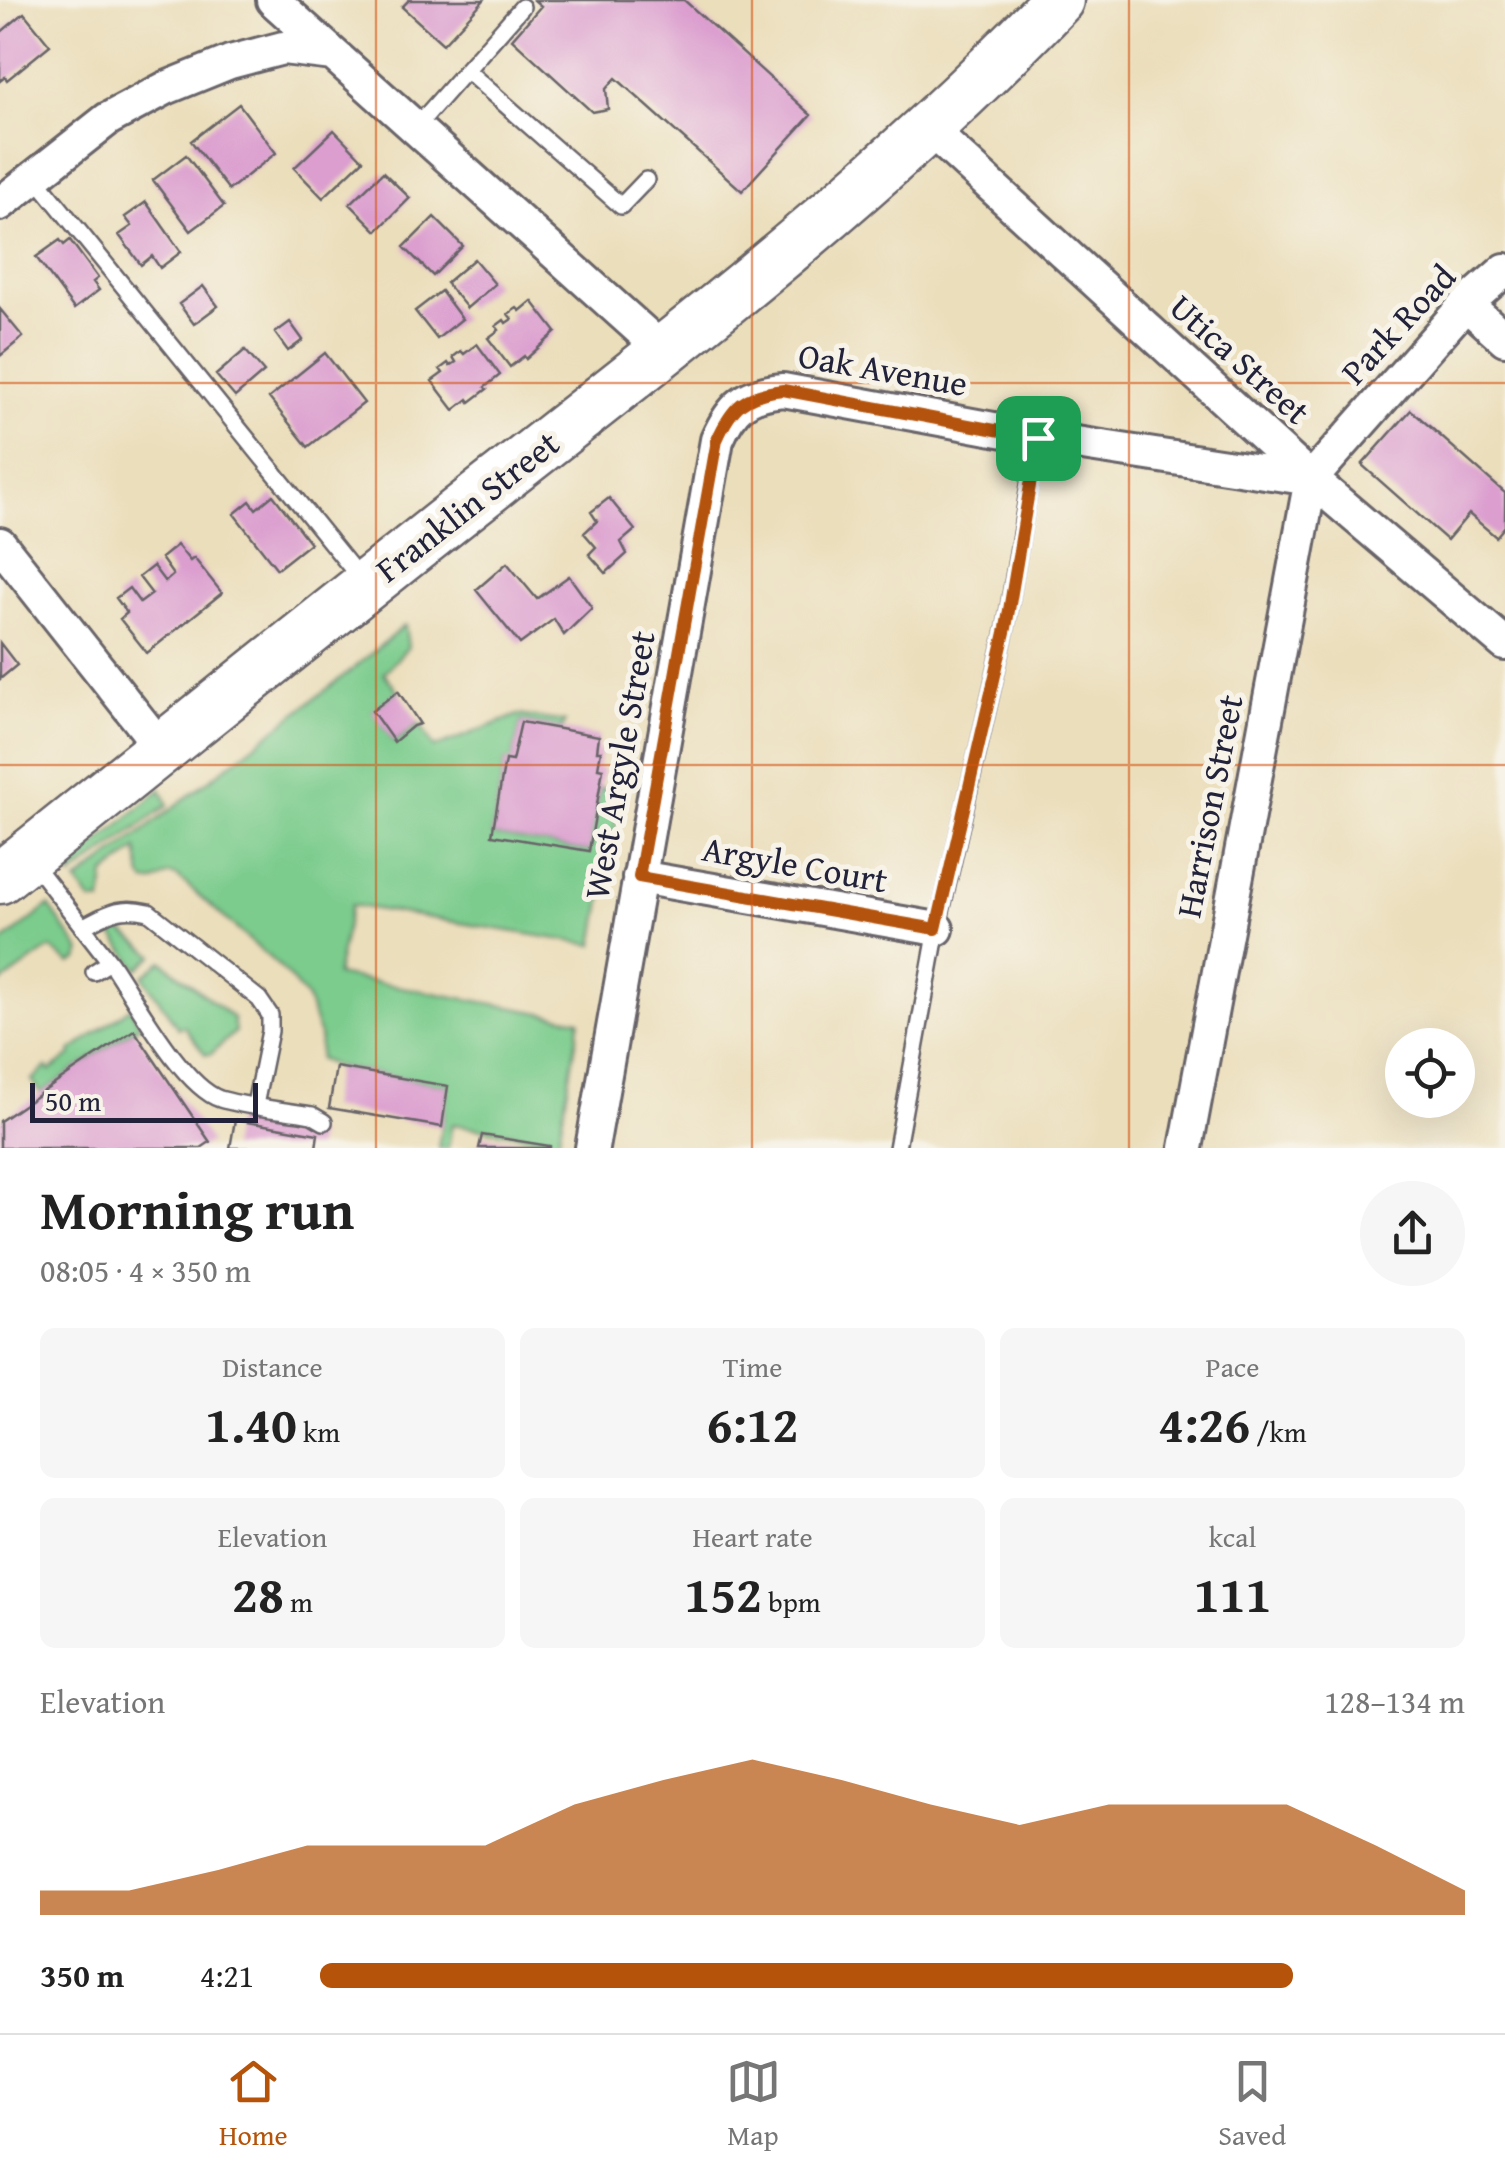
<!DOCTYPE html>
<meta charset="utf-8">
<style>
body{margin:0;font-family:"Gentium Book Plus",serif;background:#f6f6f6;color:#222;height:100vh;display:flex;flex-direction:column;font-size:38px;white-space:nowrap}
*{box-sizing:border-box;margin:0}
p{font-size:32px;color:#767676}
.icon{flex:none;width:55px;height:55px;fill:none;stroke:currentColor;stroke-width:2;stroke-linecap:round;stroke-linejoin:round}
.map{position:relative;height:1148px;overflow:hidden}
.panel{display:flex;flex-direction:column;background:#fff;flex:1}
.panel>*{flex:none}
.tools{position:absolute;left:1385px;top:1028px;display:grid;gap:20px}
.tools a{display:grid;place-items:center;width:90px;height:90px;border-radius:50%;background:#fff;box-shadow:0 10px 40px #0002;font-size:50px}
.scale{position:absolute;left:30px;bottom:25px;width:228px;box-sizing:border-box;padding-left:10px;border:5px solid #22223b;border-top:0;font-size:28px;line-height:35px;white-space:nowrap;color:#22223b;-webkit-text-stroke:8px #f7f3e8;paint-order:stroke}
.pin{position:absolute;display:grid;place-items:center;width:85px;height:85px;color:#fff;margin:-42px;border-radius:20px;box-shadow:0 5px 15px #0006}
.round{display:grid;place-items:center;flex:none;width:105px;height:105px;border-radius:52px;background:#f6f6f6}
.head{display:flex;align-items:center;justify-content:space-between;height:170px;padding:0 40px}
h1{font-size:55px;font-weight:700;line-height:75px}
.figures{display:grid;grid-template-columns:repeat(3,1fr);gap:15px;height:170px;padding:10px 40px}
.figures div{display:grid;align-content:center;border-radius:15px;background:#f6f6f6;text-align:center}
.figures b{font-size:50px;font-weight:700}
.figures small{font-size:28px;font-weight:400}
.figures p{font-size:28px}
.chart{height:280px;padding:20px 40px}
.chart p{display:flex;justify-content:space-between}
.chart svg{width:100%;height:180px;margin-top:10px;fill:#b45309;opacity:.7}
ul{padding:0 40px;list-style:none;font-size:32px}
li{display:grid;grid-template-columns:160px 120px 1fr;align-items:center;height:75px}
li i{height:25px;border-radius:12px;background:#b45309}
.dock{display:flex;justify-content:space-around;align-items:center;height:140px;border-top:2px solid #e0e0e0;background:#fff;font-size:28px;color:#767676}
.dock a{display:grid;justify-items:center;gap:5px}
.dock .active{color:#b45309}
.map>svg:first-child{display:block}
</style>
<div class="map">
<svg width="1505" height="1148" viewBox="0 0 1505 1148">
<rect width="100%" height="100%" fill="#f7f3e8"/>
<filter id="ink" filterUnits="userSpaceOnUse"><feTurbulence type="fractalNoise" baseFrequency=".01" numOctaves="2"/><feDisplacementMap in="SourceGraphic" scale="20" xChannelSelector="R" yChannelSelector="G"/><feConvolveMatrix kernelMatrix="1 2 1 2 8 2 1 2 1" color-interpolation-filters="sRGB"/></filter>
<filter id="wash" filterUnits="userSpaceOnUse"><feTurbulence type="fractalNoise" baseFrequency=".0048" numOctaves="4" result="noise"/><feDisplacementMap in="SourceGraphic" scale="40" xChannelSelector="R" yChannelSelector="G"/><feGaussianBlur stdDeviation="2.25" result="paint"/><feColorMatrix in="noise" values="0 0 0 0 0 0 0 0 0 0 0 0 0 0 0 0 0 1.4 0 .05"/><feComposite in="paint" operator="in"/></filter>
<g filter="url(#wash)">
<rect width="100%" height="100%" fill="#ebdebb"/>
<path fill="#7ccc8d" stroke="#4f7764" stroke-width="2.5" d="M 405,625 L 408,647 L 384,673 L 398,691 L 373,711 L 394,742 L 420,724 L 434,748 L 518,715 L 565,722 L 562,729 L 521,722 L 512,761 L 505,761 L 492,835 L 588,851 L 600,788 L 622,791 L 594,945 L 351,905 L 336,975 L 580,1020 L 557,1148 L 545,1148 L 546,1139 L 452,1124 L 448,1148 L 438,1148 L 448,1086 L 336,1067 L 319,1059 L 320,1036 L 306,997 L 281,968 L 177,876 L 169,874 L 155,882 L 146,882 L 142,877 L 137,849 L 105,875 L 102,902 L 91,901 L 77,882 L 353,669 Z
M 161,789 L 168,805 L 71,877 L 70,867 Z
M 49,906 L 81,952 L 78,960 L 70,963 L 50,948 L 0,984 L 0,944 Z
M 118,928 L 154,955 L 138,969 L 113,935 L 113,931 Z
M 162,961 L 233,1018 L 235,1032 L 211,1054 L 205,1054 L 184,1026 L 178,1028 L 143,976 Z
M 130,1008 L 140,1025 L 41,1093 L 32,1080 L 47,1067 L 50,1071 L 71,1055 L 70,1052 Z"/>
<g id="blocks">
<path fill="#db9ecf" d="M 409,0 L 484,0 L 443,44 L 402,7 Z
M 534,0 L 684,0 L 811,115 L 742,191 L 616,78 L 606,89 L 608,109 L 592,112 L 512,39 L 541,6 Z
M 24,13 L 50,45 L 7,80 L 5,77 L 0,81 L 0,33 Z
M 239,104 L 276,153 L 229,190 L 191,141 Z
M 334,130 L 363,160 L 323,198 L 294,168 Z
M 186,155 L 224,206 L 191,231 L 153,180 Z
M 383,172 L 410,198 L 377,231 L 350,204 Z
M 146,202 L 181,252 L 160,268 L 152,256 L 141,265 L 119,235 L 132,226 L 125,217 Z
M 434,217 L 463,246 L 433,276 L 404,247 Z
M 60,240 L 64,245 L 70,240 L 98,278 L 93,282 L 99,290 L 74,309 L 36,257 Z
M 474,259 L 495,284 L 467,308 L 446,283 Z
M 203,286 L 218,306 L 194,324 L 179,304 Z
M 441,291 L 462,319 L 437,339 L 415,311 Z
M 532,301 L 556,332 L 526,359 L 524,356 L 510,367 L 488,338 L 499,330 L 496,326 L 504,320 L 506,323 L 512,319 L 508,314 L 517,308 L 520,311 Z
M 0,309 L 23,337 L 0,356 Z
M 290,322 L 303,340 L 288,351 L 275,333 Z
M 477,344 L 500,375 L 485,387 L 487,389 L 470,402 L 468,399 L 454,410 L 432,381 L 443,373 L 440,369 L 448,363 L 450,366 L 456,362 L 453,357 L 461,351 L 464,354 Z
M 245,350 L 264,372 L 235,397 L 216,375 Z
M 325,353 L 364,403 L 308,447 L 269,398 Z
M 1411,410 L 1505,493 L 1505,526 L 1496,537 L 1469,514 L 1447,540 L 1362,465 Z
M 273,495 L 310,543 L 277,569 L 234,514 L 250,501 L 256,509 Z
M 609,498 L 635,530 L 621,542 L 627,554 L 606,573 L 589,554 L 596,547 L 584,533 L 597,521 L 591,512 Z
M 177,545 L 190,561 L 194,558 L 222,593 L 147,653 L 120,619 L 127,613 L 116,598 L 129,588 L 140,603 L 152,594 L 139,577 L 153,566 L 165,582 L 173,575 L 161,558 Z
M 507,563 L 537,599 L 569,576 L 592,608 L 564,635 L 554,619 L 520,644 L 476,590 Z
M 0,643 L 17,665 L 0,679 Z
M 398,691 L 420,724 L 413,726 L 394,742 L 372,711 Z
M 521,722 L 599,736 L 597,751 L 601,751 L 598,768 L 603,769 L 589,851 L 492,835 L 505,760 L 512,761 Z
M 134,1030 L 210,1142 L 201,1148 L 0,1148 L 0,1121 Z
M 336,1067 L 448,1086 L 442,1127 L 329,1108 Z
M 235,1120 L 318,1134 L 316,1148 L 230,1148 Z
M 482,1135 L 550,1146 L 550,1148 L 479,1148 Z"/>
</g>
</g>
<g filter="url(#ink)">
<use href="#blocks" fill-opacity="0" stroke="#686468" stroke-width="2.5"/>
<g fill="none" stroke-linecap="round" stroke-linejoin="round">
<defs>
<path id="service" d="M 467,71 L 621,206 L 646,180
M 415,128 L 522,7
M 35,177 L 363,582
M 33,863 L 110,962 L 94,972
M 82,927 C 109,913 119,905 149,912 L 259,999 L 270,1015 L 270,1031 L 255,1105
M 110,962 C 134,997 182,1086 220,1099 C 247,1107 284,1110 312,1115 L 324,1122
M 897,1148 L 937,929 L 1006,627 L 1037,437"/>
<path id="minor" d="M 273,0 L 664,351
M 927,127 L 1311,479 L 1505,644
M 0,204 L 108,119 L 166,88 L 230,62 L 283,48 L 333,54
M 1466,304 L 1505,339
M 1311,479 L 1466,304 L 1505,270
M 0,544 L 162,749
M 639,877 L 937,929
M 592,1148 L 717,440 C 732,406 745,394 783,390 L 1037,437 L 1311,479
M 1186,1148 L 1311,479"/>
<path id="primary" d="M 0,878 C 166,746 330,613 497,482 C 691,330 887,179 1058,0"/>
</defs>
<use href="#service" stroke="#686468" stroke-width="20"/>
<use href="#minor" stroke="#686468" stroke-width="38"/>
<use href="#primary" stroke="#686468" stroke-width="55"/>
<use href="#service" stroke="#fff" stroke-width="15"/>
<use href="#minor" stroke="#fff" stroke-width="32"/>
<use href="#primary" stroke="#fff" stroke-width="50"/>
</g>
</g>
<g fill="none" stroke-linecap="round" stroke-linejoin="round" filter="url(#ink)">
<defs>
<path id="route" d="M 783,390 L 1038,438 L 1006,628 L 936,929 L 639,877 L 717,440 C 732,406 745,394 783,390 Z"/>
</defs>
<use href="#route" stroke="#fff" stroke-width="20"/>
<use href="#route" stroke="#b45309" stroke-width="12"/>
</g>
<path fill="none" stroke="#d45411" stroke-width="2.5" stroke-opacity="0.55" d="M 376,0 L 376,1148M 752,0 L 752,1148M 1129,0 L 1129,1148M 0,383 L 1505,383M 0,765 L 1505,765"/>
<g text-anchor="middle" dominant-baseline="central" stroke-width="10" stroke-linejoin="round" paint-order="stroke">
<g font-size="35" fill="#22223b" stroke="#f7f3e8">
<text transform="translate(1398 324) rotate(-47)">Park Road</text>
<text transform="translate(1240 359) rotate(42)">Utica Street</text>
<text transform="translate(883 369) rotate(10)">Oak Avenue</text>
<text transform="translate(467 506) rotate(-38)">Franklin Street</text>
<text transform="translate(619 765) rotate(-80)">West Argyle Street</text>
<text transform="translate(1209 806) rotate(-79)">Harrison Street</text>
<text transform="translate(795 864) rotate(10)">Argyle Court</text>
</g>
</g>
</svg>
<div class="tools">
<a><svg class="icon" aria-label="locate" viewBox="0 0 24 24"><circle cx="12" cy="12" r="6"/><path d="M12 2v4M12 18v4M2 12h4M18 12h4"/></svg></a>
</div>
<div class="scale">50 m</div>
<div class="pin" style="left:1038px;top:438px;background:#1e9e55"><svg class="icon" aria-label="arrive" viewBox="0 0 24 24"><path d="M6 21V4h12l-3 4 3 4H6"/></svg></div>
</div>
<section class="panel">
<div class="head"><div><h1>Morning run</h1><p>08:05 · 4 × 350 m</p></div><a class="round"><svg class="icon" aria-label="share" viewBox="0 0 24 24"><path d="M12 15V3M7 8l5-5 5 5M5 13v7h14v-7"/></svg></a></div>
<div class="figures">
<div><p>Distance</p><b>1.40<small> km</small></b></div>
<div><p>Time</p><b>6:12</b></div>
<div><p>Pace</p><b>4:26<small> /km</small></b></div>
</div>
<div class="figures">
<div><p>Elevation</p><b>28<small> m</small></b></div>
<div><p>Heart rate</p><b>152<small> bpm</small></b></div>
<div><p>kcal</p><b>111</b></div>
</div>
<div class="chart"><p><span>Elevation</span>128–134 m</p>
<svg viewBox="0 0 160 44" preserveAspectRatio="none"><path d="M0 44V38L10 38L20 33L30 27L40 27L50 27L60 17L70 11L80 6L90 11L100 17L110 22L120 17L130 17L140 17L150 27L160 38V44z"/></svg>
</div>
<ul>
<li><b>350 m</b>4:21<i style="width:85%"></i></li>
</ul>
</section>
<nav class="dock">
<a class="active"><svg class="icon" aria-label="home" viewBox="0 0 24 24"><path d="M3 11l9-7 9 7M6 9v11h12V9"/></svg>Home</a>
<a><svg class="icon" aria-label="map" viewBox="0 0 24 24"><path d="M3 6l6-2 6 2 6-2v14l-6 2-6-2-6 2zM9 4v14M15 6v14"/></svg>Map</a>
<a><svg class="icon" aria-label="saved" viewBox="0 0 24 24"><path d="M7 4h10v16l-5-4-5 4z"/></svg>Saved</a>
</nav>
